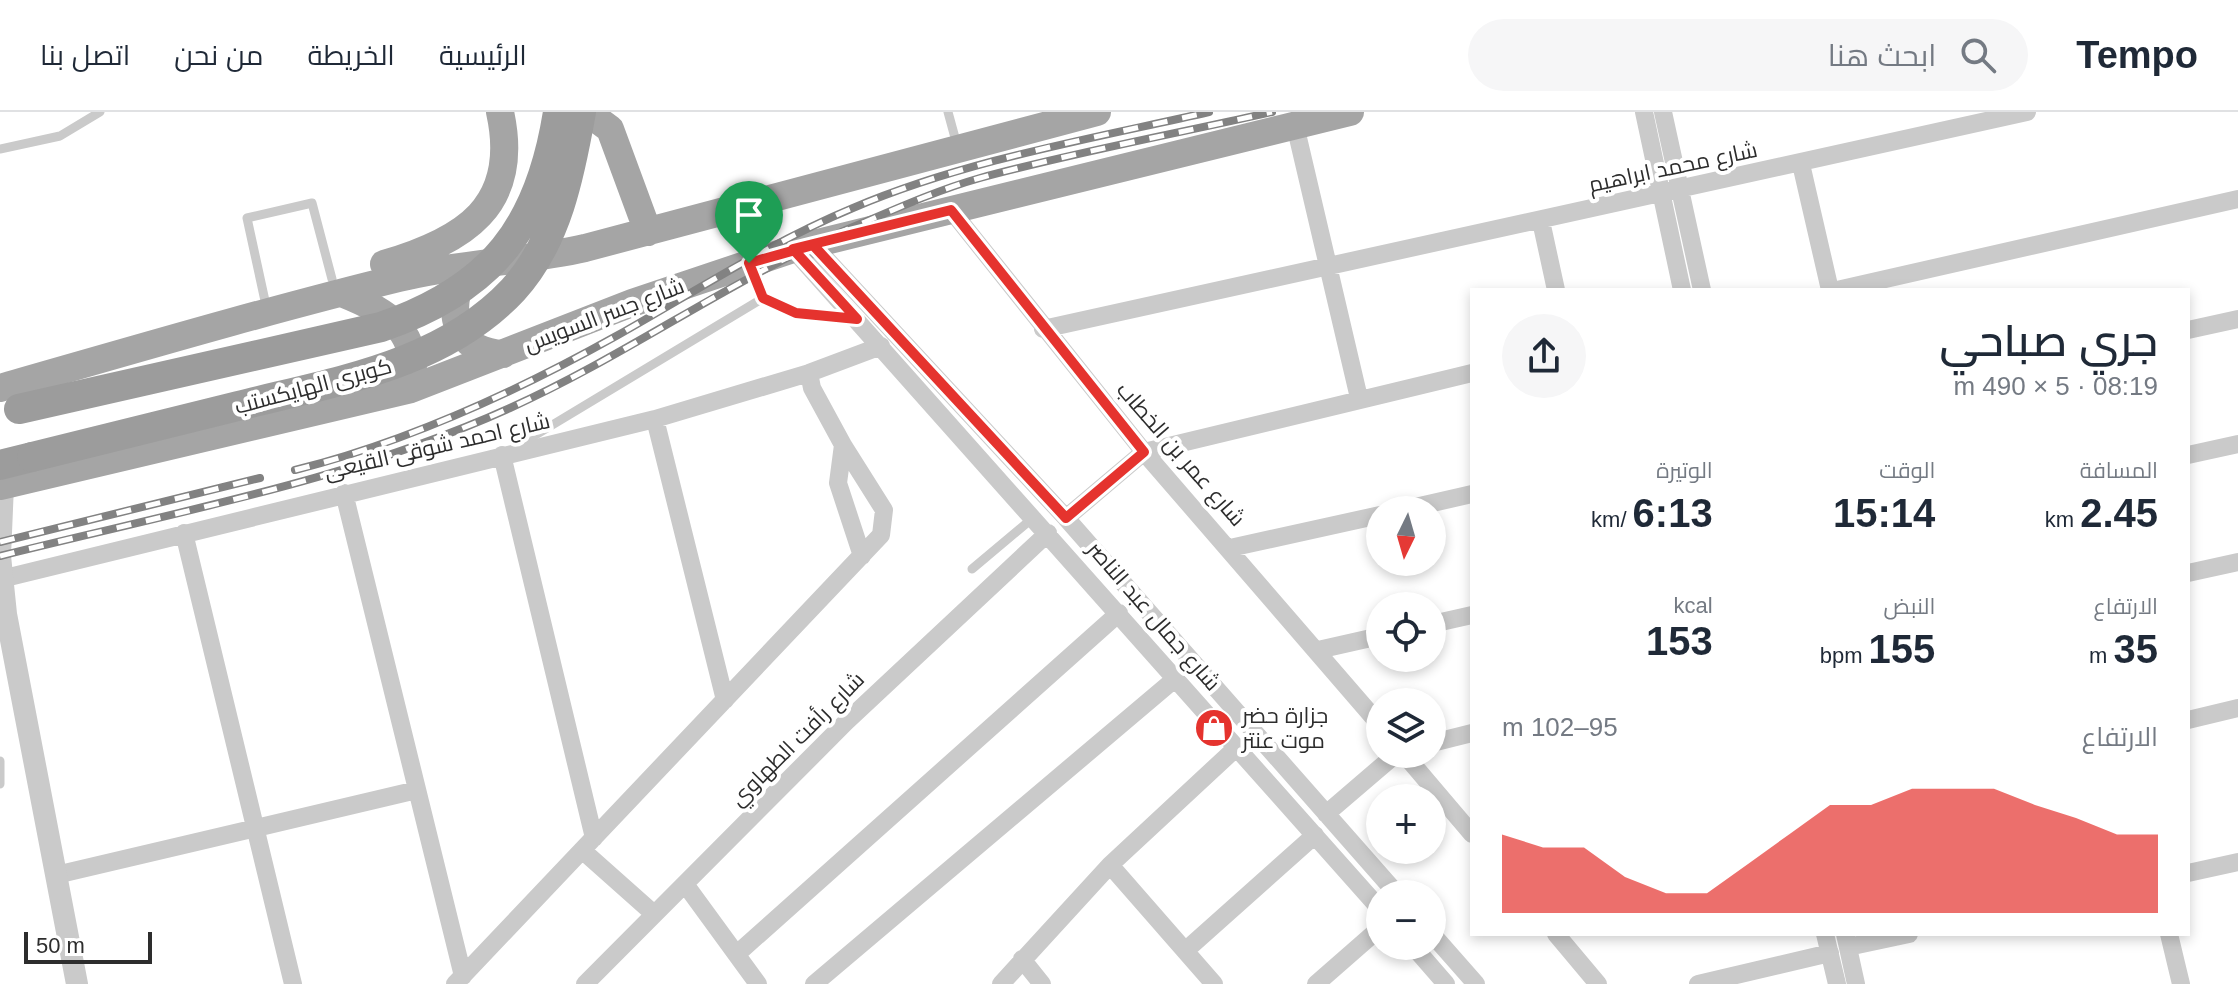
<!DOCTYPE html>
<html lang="ar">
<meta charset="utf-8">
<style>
body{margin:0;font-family:Helvetica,Cairo,sans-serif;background:#f6f6f7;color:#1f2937;direction:rtl;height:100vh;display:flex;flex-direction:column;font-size:30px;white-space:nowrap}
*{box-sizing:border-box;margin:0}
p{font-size:26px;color:#747a83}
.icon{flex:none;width:44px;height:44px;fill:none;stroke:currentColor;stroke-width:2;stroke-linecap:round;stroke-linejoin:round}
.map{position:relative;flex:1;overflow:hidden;direction:ltr}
.drawer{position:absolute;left:1470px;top:176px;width:720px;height:648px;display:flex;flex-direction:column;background:#fff;border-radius:0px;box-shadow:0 4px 12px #0003;direction:rtl}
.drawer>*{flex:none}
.needle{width:52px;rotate:185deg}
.buttons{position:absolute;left:1366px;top:384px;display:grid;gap:16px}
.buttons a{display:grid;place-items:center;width:80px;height:80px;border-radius:50%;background:#fff;box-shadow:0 4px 12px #0003;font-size:40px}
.scale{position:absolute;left:24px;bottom:20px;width:128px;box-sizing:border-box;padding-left:8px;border:4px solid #2d2d2d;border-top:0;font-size:22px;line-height:28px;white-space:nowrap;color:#2d2d2d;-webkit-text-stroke:6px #fff;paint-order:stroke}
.pin{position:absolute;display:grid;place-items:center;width:68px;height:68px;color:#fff;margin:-82px -34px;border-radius:50% 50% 50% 0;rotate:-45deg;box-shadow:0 0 8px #0007}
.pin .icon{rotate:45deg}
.round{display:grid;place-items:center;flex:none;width:84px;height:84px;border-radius:42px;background:#f6f6f7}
.head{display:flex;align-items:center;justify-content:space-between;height:136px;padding:0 32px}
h1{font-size:44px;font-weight:600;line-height:60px}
.figures{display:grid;grid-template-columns:repeat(3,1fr);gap:12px;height:136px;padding:8px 32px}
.figures div{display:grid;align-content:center}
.figures b{font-size:40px;font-weight:600}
.figures small{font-size:22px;font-weight:400}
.figures p{font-size:22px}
.chart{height:224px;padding:16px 32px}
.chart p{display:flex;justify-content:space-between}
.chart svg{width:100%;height:144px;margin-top:8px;fill:#e5332e;opacity:.7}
header{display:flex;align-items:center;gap:48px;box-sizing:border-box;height:112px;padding:0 40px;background:#fff;border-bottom:2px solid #e0e1e3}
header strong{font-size:38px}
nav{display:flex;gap:44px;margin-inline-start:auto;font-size:28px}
.search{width:560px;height:72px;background:#f6f6f7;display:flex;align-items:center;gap:20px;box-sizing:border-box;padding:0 28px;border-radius:44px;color:#747a83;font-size:30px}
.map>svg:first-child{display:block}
</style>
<header>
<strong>Tempo</strong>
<div class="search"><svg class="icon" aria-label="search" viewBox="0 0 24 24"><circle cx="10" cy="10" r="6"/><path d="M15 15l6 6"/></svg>ابحث هنا</div>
<nav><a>الرئيسية</a><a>الخريطة</a><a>من نحن</a><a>اتصل بنا</a></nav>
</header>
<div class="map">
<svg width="2238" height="872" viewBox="0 0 2238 872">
<rect width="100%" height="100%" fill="#fff"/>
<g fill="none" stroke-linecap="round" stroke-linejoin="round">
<path stroke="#cacaca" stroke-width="9" d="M 948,0 L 957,33
M 0,37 L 60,24 L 100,0
M 763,186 L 796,201 L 852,207
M 267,198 L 247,106 L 312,91 L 332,167
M 514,336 L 763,186 L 751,154
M 972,457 L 1034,405
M 0,649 L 0,672"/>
<path stroke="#cacaca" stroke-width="18" d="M 1644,0 L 1682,178
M 1663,0 L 1702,178
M 1295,13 L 1359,286
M 1801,52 L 1830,178
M 951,98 L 1144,340 L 1380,613
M 1541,109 L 1556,178
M 813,133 L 1066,406 L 1397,782
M 793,137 L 1380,797
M 1837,178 L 2238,87
M 1043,217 L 2027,0
M 2188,218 L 2238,207
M 655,307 L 725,588
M 843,333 L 838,371 L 862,444
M 502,343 L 594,726
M 2188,343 L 2238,332
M 344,381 L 463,864
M 1402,398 L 1472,382
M 1066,406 L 1144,340 L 1472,261
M 184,421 L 293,872
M 1230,436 L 1380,403
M 2188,461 L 2238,450
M 1,467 L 655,307 L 809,261 L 881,234
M 1432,512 L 1472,503
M 1318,538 L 1380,524
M 2188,608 L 2238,596
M 1432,631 L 1472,621
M 1404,642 L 1472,722
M 1326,702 L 1396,642
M 582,738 L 654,802
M 1110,753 L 1214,872
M 2188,761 L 2238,750
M 56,763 L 417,678
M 685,772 L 758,872
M 1432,822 L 1476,872
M 1556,822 L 1598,872
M 1825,822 L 1837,872
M 1845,822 L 1856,872
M 2169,822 L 2181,872
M 1413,834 L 1446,872
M 1848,835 L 1909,822
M 1185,839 L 1315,723
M 738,841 L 1119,501
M 1022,847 L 1042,872
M 455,872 L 881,423 L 884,398 L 843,333 L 812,276 L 809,261
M 585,872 L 846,610 L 1048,421
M 814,872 L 1176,566
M 1001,872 L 1110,753 L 1237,635
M 1316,872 L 1380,816
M 1698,872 L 1830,841"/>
<path stroke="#cacaca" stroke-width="22" d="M 3,373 L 0,444 L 6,502 L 77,872"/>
<path stroke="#a5a5a5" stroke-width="28" d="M 587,0 L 610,17 L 648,120
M 384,152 C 463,129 521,95 500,0
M 462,164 C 447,204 455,238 503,242
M 344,182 C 384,198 419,217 412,268
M 0,276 C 133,238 265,199 399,166 C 460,151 523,150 585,136 L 1097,0
M 0,374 L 411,277 L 632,191 L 793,137 L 1350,0"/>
<path stroke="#9c9c9c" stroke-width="30" d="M 0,353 L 32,345"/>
<defs>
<path id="rail" d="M 295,358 C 407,330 518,279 618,223 C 696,179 771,130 853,96 C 966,48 1090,27 1209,0
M 0,430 L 260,366
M 0,444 C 170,401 349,369 510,296 C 632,241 741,160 865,110 C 902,94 941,77 980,66 C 1076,40 1175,22 1272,0"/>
</defs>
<use href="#rail" stroke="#828282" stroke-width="8"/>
<use href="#rail" stroke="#fff" stroke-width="5" stroke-dasharray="15" stroke-linecap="butt"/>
<path stroke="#9c9c9c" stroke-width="30" d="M 19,297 L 381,215 C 492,177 540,115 558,0
M 32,345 C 101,328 169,311 238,294 C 333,270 442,254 513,178 C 557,130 570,62 581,0"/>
</g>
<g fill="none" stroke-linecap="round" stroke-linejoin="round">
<defs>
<path id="route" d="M 749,151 L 813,133 L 1066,406 L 1144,340 L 951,98 L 793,137 L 857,207 L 796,201 L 763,186 L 749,151"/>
</defs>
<use href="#route" stroke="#fff" stroke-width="16"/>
<use href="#route" stroke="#e5332e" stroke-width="10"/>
</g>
<defs>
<symbol id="shop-disc" viewBox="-11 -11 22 22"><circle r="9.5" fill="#e5332e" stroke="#fff"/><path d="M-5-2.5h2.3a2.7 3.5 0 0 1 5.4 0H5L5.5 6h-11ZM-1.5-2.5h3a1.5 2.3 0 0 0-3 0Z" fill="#fff"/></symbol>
</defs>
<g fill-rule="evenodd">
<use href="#shop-disc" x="1192" y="594" width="44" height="44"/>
</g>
<g text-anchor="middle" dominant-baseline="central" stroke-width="8" stroke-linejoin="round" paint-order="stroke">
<g font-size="22" fill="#2d2d2d" stroke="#fff">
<text transform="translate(1673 55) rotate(-12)">شارع محمد ابراهيم</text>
<text transform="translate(604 203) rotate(-21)">شارع جسر السويس</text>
<text transform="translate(313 274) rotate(-15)">كوبرى الهايكستب</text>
<text transform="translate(437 334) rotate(-13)">شارع احمد شوقى القيعى</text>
<text transform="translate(1181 342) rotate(49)">شارع عمر بن الخطاب</text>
<text transform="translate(1154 504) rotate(49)">شارع جمال عبد الناصر</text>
<text transform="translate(797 627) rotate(-45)">شارع رأفت الطهاوي</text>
</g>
<g font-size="22" fill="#2d2d2d" stroke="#fff" text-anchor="start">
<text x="1242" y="603">جزارة حضر<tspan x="1242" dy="25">موت عنتر</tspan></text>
</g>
</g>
</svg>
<div class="buttons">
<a><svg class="needle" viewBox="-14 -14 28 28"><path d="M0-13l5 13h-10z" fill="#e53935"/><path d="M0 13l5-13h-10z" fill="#747a83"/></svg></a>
<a><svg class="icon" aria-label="locate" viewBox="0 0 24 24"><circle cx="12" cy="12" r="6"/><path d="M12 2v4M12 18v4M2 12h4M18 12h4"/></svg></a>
<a><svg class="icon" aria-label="layers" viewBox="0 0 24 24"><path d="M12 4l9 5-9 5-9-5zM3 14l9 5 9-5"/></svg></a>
<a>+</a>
<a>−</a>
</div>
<div class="scale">50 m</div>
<div class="pin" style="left:749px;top:151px;background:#1e9e55"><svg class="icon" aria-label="arrive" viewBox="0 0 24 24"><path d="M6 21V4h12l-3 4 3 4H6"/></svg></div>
<section class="drawer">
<div class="head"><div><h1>جري صباحي</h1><p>08:19 · 5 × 490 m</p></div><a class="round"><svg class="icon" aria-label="share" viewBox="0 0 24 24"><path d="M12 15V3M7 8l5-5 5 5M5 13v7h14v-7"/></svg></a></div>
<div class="figures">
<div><p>المسافة</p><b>2.45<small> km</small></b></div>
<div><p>الوقت</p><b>15:14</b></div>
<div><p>الوتيرة</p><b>6:13<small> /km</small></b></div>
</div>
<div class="figures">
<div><p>الارتفاع</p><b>35<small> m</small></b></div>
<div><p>النبض</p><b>155<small> bpm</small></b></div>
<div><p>kcal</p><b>153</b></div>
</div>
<div class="chart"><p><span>الارتفاع</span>95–102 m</p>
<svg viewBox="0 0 160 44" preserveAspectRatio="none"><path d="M0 44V20L10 24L20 24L30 33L40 38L50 38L60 29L70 20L80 11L90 11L100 6L110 6L120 6L130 11L140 15L150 20L160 20V44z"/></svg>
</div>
</section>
</div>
